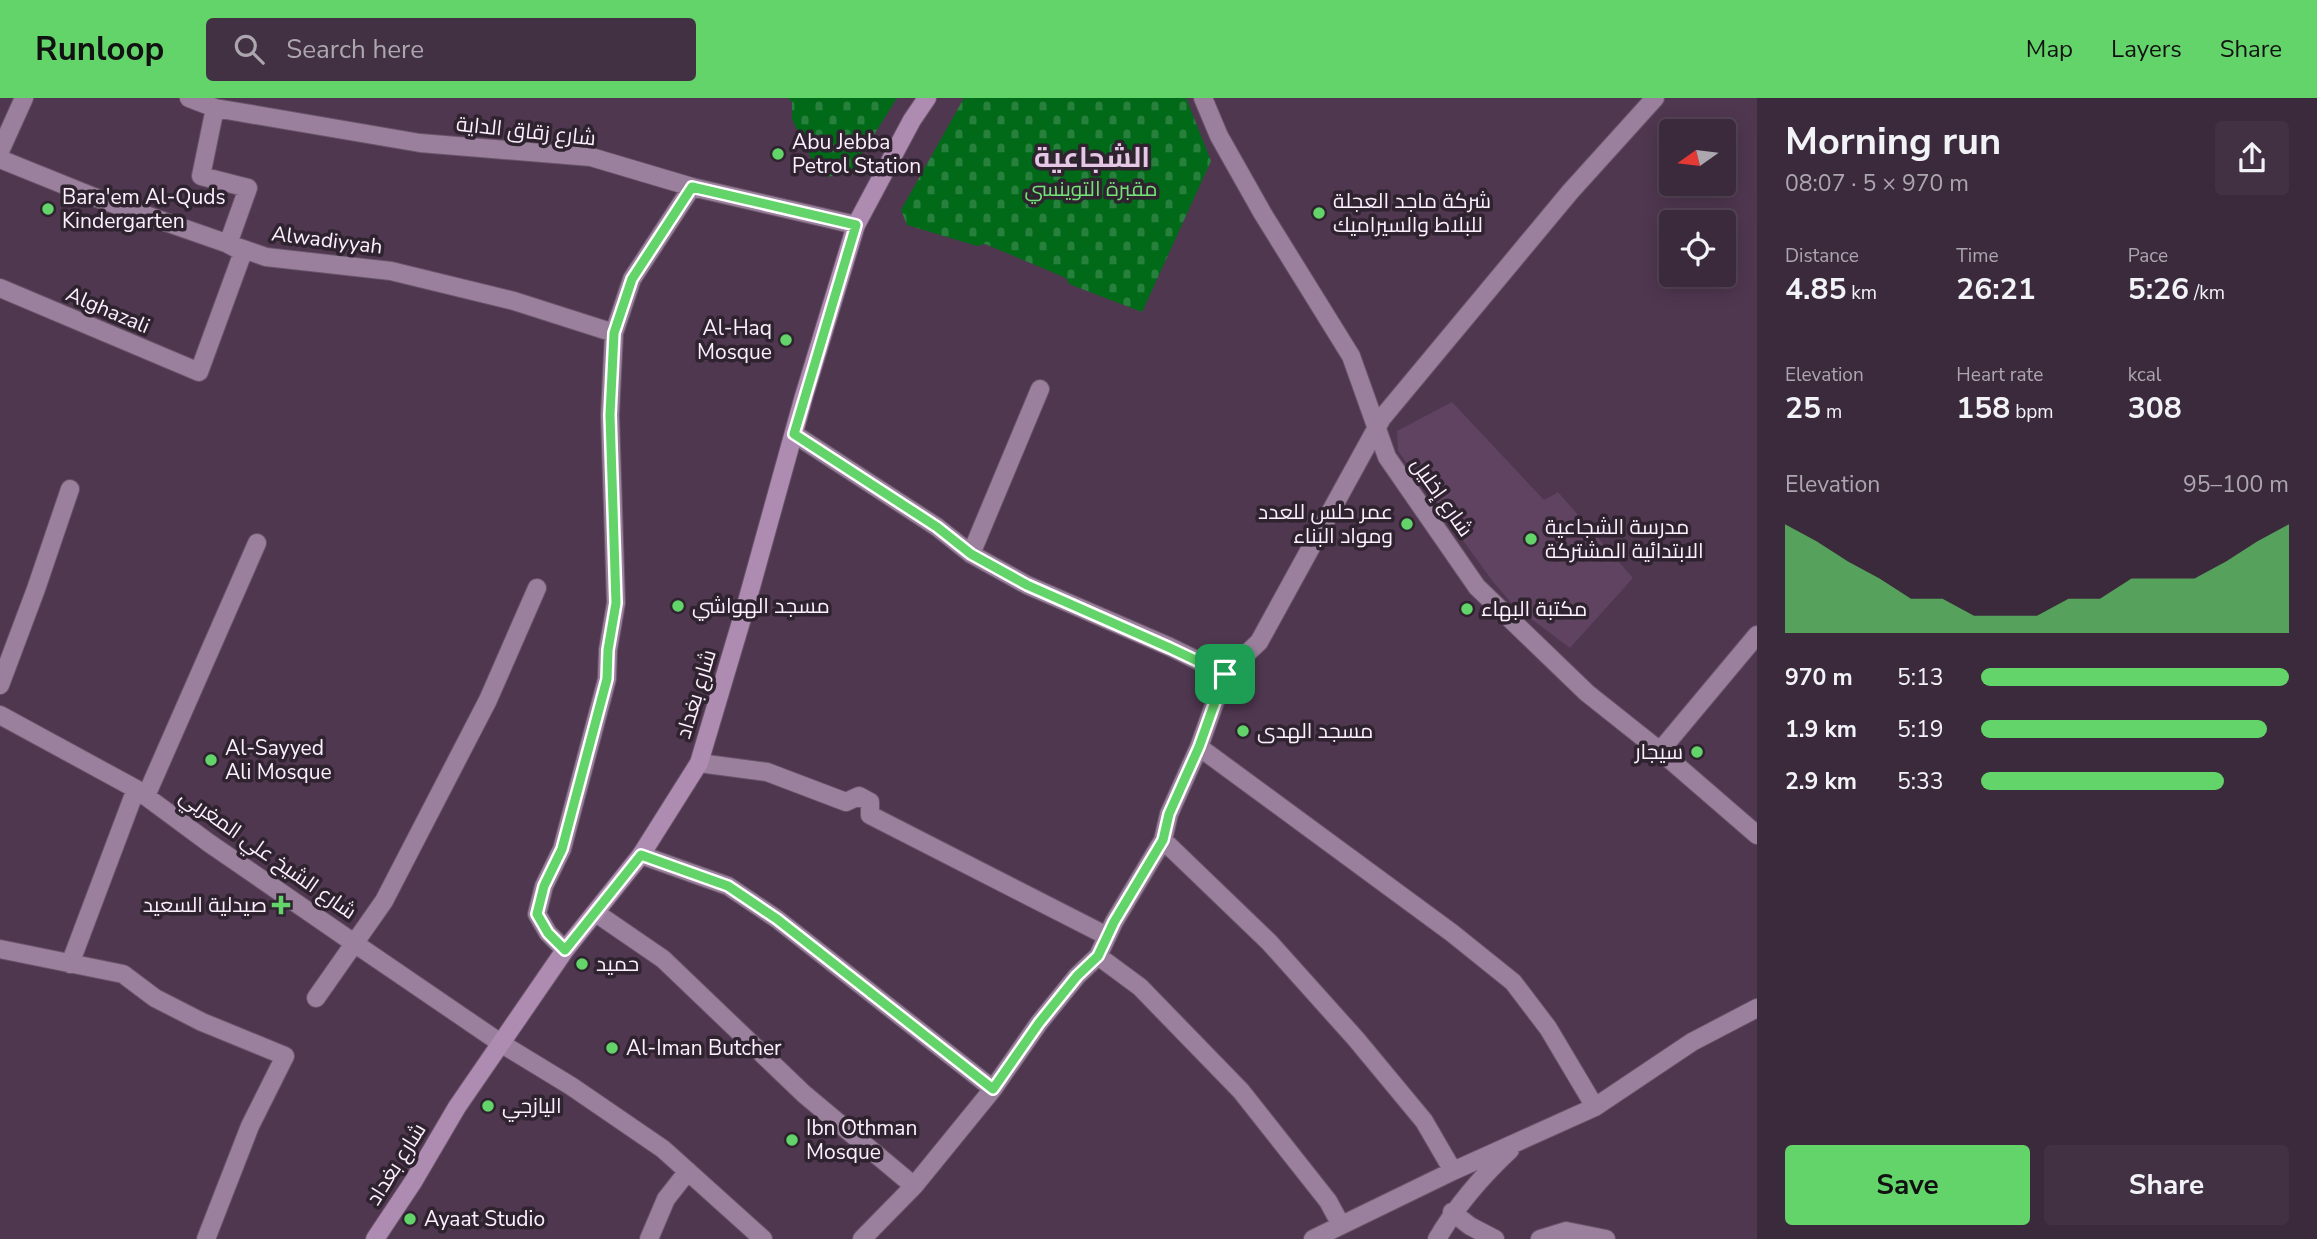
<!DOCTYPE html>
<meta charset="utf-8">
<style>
body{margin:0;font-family:"Nunito Sans",Cairo,sans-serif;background:#423143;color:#f1f3f6;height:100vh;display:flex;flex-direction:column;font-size:26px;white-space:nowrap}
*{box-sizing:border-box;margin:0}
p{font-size:23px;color:#aca6af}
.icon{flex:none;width:38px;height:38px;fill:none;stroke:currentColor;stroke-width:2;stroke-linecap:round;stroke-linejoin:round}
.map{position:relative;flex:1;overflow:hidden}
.side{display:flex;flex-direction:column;background:#3b293c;width:560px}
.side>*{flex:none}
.needle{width:46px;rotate:256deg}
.buttons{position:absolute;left:1659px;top:21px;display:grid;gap:14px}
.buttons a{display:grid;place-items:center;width:77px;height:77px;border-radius:7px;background:#3b293c;box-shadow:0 4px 18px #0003,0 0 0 2px #544556;font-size:35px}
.pin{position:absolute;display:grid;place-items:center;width:60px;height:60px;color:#fff;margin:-30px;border-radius:14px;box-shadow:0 4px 10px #0006}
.round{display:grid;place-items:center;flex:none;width:74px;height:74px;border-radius:7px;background:#423143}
.overview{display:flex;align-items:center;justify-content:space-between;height:119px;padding:0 28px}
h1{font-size:38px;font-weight:700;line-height:52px}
.metrics{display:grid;grid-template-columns:repeat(3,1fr);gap:10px;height:119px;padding:7px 28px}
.metrics div{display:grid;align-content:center}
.metrics b{font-size:30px;font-weight:700}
.metrics small{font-size:19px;font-weight:400}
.metrics p{font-size:19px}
.chart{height:196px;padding:14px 28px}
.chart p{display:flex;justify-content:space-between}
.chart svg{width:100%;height:126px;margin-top:7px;fill:#62d469;opacity:.7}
.cta{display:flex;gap:14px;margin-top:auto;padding:14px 28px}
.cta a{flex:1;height:80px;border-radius:7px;background:#62d469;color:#111;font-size:28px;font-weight:700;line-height:80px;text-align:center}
.cta a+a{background:#423143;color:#f1f3f6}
ul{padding:0 28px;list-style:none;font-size:23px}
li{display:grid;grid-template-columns:112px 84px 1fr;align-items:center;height:52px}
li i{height:18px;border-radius:9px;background:#62d469}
header{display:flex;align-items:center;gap:42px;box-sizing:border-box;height:98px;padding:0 35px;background:#62d469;color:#111}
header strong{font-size:33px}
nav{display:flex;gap:38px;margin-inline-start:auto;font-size:24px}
.search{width:490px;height:63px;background:#423143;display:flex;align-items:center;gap:18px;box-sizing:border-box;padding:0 24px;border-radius:7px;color:#aca6af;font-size:26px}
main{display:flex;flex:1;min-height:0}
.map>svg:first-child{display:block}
</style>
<header>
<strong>Runloop</strong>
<div class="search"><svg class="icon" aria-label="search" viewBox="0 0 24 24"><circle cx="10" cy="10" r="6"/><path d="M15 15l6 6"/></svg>Search here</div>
<nav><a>Map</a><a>Layers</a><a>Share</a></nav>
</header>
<main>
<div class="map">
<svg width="1757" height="1141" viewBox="0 0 1757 1141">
<defs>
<pattern id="cemetery-stones" width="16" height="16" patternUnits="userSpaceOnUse" patternTransform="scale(1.75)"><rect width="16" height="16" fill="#016a18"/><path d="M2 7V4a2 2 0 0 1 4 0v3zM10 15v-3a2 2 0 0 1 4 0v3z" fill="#27803b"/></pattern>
</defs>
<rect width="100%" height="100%" fill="#4f3750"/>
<path fill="#5f4361" d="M 1452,304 L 1544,402 L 1558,394 L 1633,480 L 1570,550 L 1514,508 L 1494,485 L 1398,353 L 1397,333 Z"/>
<path fill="url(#cemetery-stones)" d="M 788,0 L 897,0 L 852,72 L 828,79 L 818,74 L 792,21 L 792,4 Z
M 964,0 L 1186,0 L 1211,63 L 1142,214 L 1069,186 L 1066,180 L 985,146 L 977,148 L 907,127 L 901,112 Z"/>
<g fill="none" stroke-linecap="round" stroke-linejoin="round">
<defs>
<path id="minor" d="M 189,0 L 215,10 L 420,45 L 591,59 L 692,89 L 856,127
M 1203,0 L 1219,38 L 1263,116 L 1351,258 L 1387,359 L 1477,489 L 1587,595 L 1660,653 L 1757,737
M 0,61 L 94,99 L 266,159 L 391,173 L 514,203 L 614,235
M 0,190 L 199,274 L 243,154 L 228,146 L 248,90 L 201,78 L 215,10
M 794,336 L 937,429 L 971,456 L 1027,487 L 1170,549 L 1225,576
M 971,456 L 1040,291
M 0,587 L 36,491 L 70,391
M 0,617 L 136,691 L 209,745 L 354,845 L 502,946 L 571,988 L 663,1051 L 763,1141
M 1199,649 L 1452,835 L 1513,884 L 1548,930 L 1595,1009
M 1660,653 L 1757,537
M 699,665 L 767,674 L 846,704 L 859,698 L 870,704 L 870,717 L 1107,838
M 146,698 L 257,445
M 1163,742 L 1269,844 L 1356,941 L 1424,1023 L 1453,1073
M 641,757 L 728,788 L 777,821 L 993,991
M 596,815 L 663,861 L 804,996 L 914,1088
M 0,851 L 123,876 L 155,900 L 202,924 L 285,958 L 250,1028 L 206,1141
M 565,852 L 548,835 L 537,816 L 544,788 L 562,751 L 607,581 L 608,552 L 616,505 L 610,317 L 614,235 L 632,181 L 692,89
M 1098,858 L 1140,889 L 1241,993 L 1328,1103 L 1341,1127
M 70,866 L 136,691
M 316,900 L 384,803 L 488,602 L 537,490
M 1452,1114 L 1470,1128 L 1495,1141
M 649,1141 L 666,1101 L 688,1073
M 862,1141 L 914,1088 L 993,991 L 1039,925 L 1077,878 L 1098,858 L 1114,824 L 1163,742 L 1169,716 L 1199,649 L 1225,576 L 1259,544 L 1382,320 L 1570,94 L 1655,0
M 1313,1141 L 1453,1073 L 1595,1009 L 1692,944 L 1757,910
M 1437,1141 C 1457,1107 1481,1079 1510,1052
M 1540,1141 L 1566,1133 L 1606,1141"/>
<path id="tertiary" d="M 0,53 L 24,0"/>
<path id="secondary" d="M 375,1141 L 413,1084 L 457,1009 L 565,852 L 641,757 L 699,665 L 746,507 L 804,298 L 856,127 L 912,22 L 927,0"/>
</defs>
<use href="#minor" stroke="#695469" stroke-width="20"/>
<use href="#tertiary" stroke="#695469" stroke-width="20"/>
<use href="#secondary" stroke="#695469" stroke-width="20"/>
<use href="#minor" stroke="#9a809c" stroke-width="18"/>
<use href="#tertiary" stroke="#9a809c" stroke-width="18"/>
<use href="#secondary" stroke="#ae8bb0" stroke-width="18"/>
</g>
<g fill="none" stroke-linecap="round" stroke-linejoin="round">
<defs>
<path id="route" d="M 692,89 L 856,127 L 794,336 L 937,429 L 971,456 L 1027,487 L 1170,550 L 1225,576 L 1199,649 L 1169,716 L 1163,742 L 1114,824 L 1098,858 L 1077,878 L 1039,925 L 993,991 L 777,821 L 728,788 L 641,757 L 565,852 L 548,835 L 537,816 L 544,788 L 562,751 L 607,581 L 608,552 L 616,505 L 610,317 L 614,235 L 632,181 Z"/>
</defs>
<use href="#route" stroke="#fff" stroke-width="14"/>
<use href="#route" stroke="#62d469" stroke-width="9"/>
</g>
<g fill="#62d469" stroke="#2e232e" stroke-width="2.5">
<circle cx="778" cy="56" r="7"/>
<circle cx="48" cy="111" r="7"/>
<circle cx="1319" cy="115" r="7"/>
<circle cx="786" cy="242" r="7"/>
<circle cx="1407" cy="426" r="7"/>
<circle cx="1531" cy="441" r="7"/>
<circle cx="678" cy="508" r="7"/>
<circle cx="1467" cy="511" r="7"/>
<circle cx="1243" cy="633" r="7"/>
<circle cx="1697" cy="654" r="7"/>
<circle cx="211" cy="662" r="7"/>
<path d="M277.5 796.5h7v7h7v7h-7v7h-7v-7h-7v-7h7z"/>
<circle cx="582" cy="866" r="7"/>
<circle cx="612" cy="950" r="7"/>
<circle cx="488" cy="1008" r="7"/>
<circle cx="792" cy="1042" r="7"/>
<circle cx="410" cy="1121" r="7"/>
</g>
<g text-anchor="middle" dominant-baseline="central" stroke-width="7" stroke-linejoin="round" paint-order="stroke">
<g font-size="21" fill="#feeffe" stroke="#2e232e">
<text transform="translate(526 33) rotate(6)">شارع زقاق الداية</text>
<text transform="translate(327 142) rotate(7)">Alwadiyyah</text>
<text transform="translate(108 212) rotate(23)">Alghazali</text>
<text transform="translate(1442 399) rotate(55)">شارع إخليل</text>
<text transform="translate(696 596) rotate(-73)">شارع بغداد</text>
<text transform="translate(268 756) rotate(35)">شارع الشيخ علي المغربي</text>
<text transform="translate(396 1066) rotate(-58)">شارع بغداد</text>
</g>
<g font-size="21" fill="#feeffe" stroke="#2e232e" text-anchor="start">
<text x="792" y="44">Abu Jebba<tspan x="792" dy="24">Petrol Station</tspan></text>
<text x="62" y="99">Bara'em Al-Quds<tspan x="62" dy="24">Kindergarten</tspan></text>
<text x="1333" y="103">شركة ماجد العجلة<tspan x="1333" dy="24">للبلاط والسيراميك</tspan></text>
<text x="772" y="230" text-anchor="end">Al-Haq<tspan x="772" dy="24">Mosque</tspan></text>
<text x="1393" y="414" text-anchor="end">عمر حلس للعدد<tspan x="1393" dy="24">ومواد البناء</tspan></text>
<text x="1545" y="429">مدرسة الشجاعية<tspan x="1545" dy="24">الابتدائية المشتركة</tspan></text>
<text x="692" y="508">مسجد الهواشي</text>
<text x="1481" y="511">مكتبة البهاء</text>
<text x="1257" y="633">مسجد الهدى</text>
<text x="225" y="650">Al-Sayyed<tspan x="225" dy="24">Ali Mosque</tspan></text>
<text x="1683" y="654" text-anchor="end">سيجار</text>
<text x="267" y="807" text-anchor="end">صيدلية السعيد</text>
<text x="596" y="866">حميد</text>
<text x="626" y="950">Al-Iman Butcher</text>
<text x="502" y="1008">اليازجي</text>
<text x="806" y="1030">Ibn Othman<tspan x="806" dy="24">Mosque</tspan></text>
<text x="424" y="1121">Ayaat Studio</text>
</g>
<g font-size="21" fill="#74e279" stroke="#2e232e">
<text x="1091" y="91">مقبرة التوينسي</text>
</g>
<g font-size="28" font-weight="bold" fill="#e4c7e5" stroke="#2e232e">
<text x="1092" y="60">الشجاعية</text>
</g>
</g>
</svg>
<div class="buttons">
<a><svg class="needle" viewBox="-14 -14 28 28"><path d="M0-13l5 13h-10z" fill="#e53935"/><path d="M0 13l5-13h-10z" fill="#aca6af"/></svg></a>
<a><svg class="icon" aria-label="locate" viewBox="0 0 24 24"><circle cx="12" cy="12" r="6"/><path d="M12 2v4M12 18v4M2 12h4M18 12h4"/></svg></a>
</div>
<div class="pin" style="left:1225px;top:576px;background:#1e9e55"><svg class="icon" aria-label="arrive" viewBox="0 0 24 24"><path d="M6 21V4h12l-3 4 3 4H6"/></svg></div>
</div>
<section class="side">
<div class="overview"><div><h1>Morning run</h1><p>08:07 · 5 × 970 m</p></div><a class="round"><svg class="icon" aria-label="share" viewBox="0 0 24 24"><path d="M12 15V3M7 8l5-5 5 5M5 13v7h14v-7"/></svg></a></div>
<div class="metrics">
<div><p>Distance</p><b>4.85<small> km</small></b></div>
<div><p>Time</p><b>26:21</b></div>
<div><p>Pace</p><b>5:26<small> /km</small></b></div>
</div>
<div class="metrics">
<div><p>Elevation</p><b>25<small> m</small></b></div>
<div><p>Heart rate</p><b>158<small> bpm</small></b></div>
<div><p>kcal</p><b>308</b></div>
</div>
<div class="chart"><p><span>Elevation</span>95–100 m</p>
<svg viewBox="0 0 160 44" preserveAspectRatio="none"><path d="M0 44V6L10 12L20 19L30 25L40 32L50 32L60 38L70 38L80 38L90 32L100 32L110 25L120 25L130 25L140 19L150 12L160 6V44z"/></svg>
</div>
<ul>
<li><b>970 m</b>5:13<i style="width:100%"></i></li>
<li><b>1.9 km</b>5:19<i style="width:93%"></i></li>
<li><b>2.9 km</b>5:33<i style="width:79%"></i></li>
</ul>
<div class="cta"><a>Save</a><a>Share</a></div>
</section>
</main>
